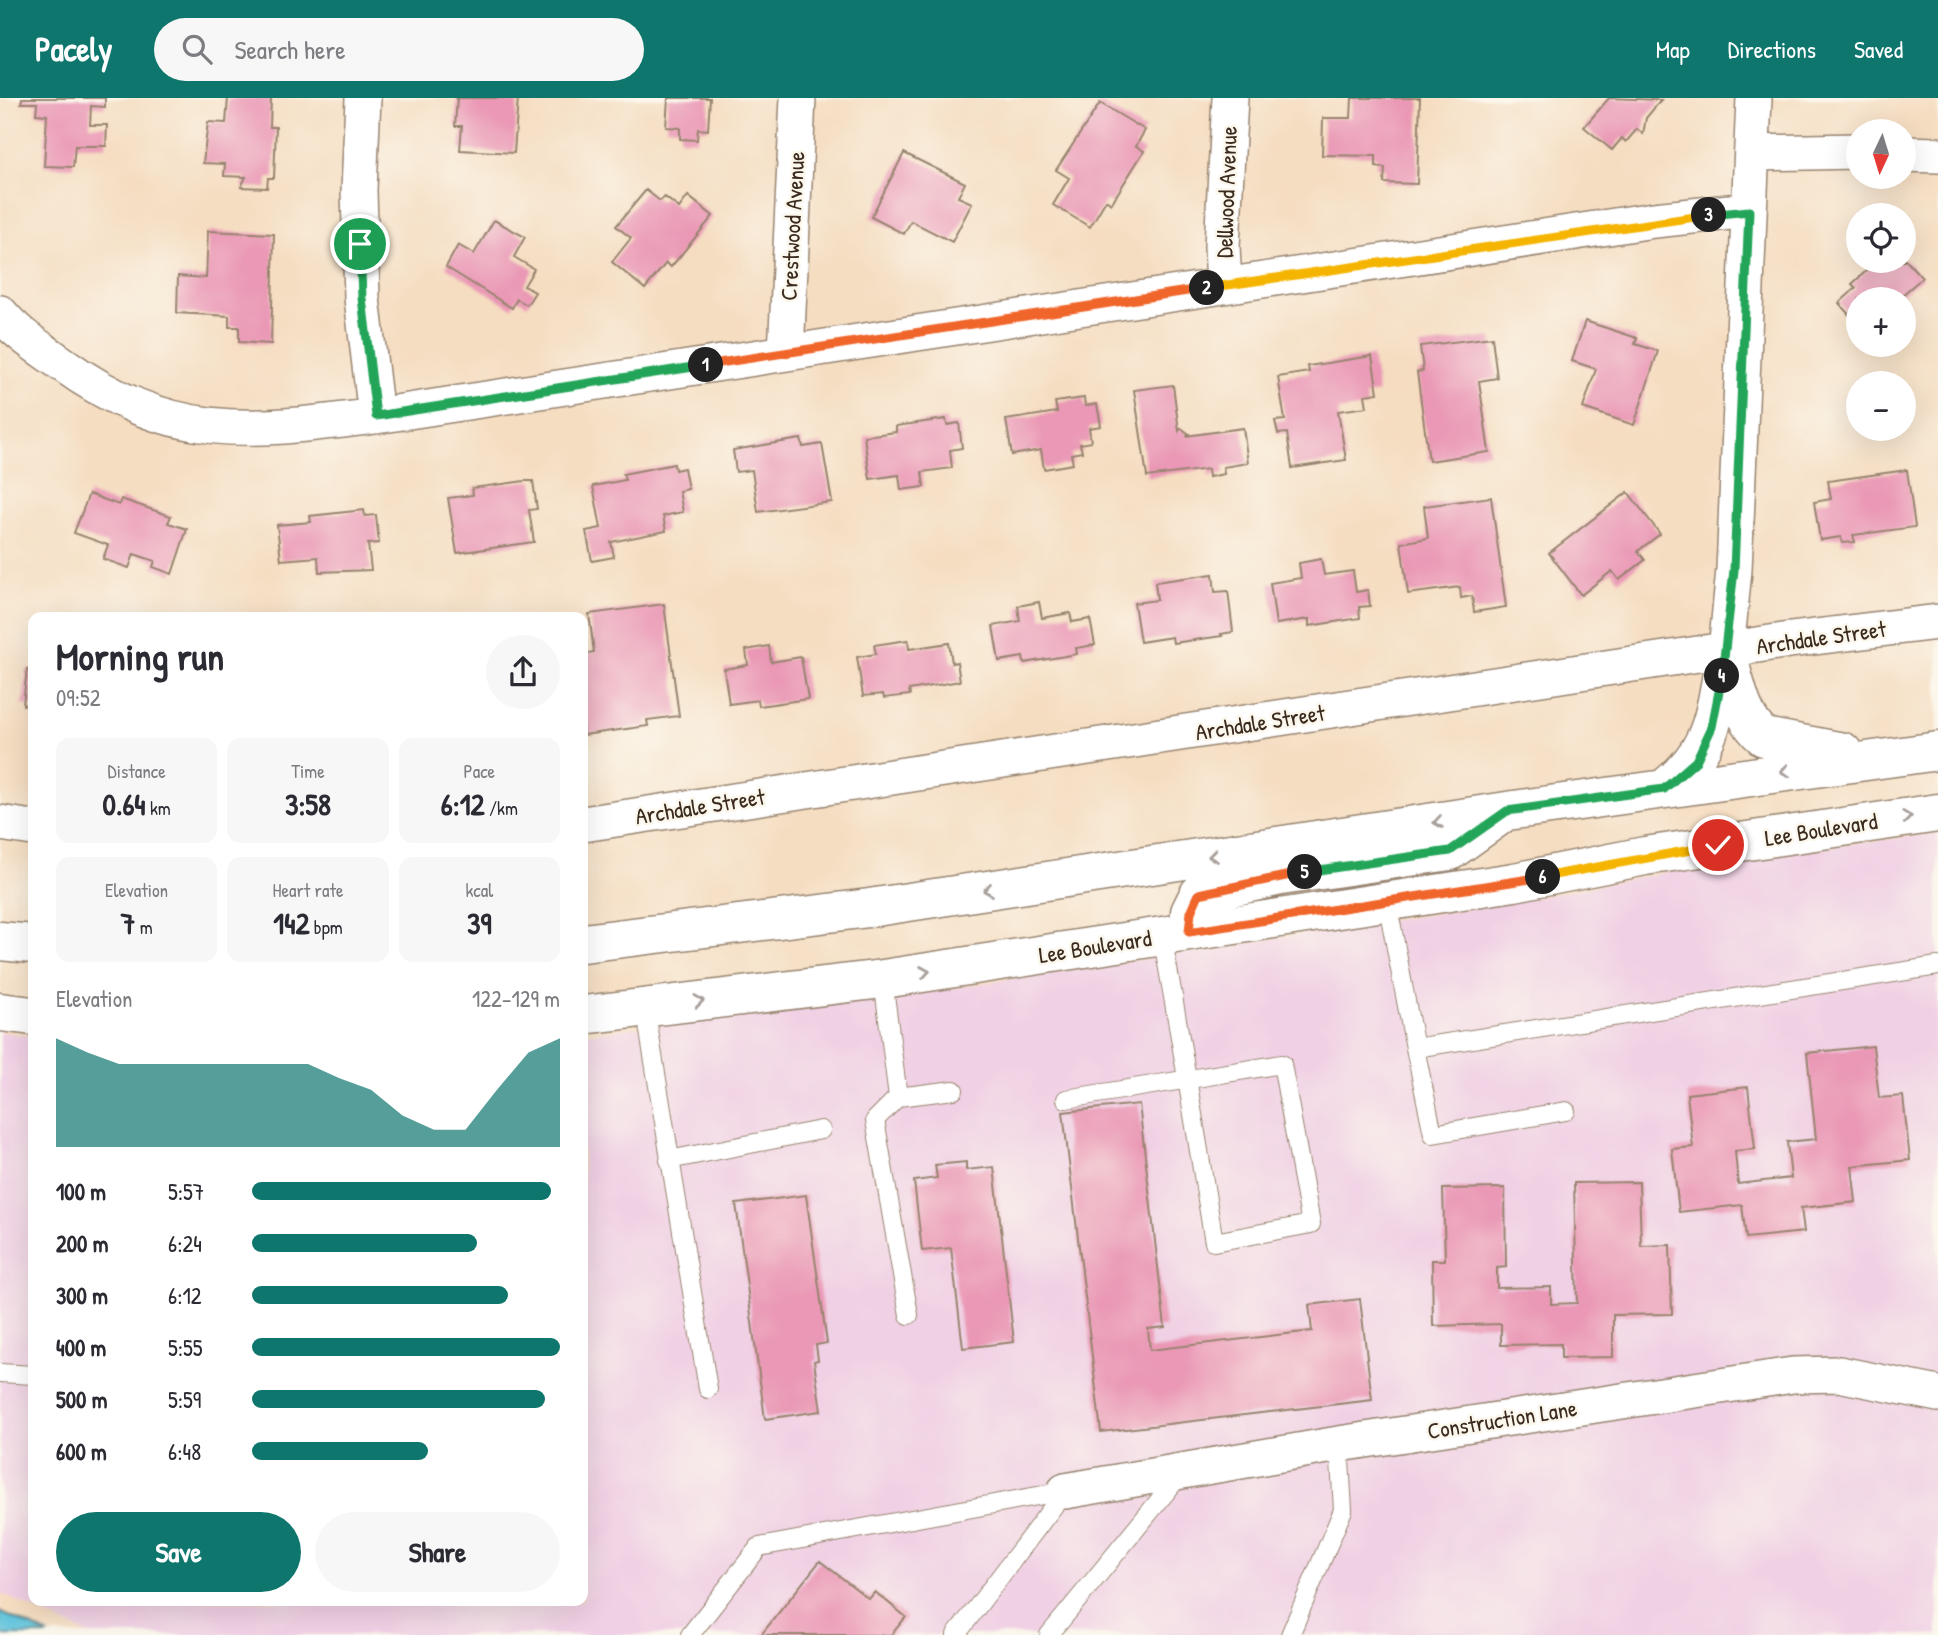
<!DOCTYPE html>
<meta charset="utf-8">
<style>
body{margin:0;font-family:"Patrick Hand",sans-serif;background:#f7f7f7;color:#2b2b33;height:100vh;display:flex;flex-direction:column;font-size:26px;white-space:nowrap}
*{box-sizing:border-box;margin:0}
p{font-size:23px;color:#7c7c81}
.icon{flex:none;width:38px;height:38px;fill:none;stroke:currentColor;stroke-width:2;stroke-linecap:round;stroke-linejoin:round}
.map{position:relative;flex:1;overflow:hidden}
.sheet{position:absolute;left:28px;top:514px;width:560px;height:994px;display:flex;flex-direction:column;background:#fff;border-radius:14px;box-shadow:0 7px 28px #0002}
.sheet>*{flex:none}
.needle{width:46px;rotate:184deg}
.fabs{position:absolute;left:1846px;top:21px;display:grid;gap:14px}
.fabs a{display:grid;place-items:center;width:70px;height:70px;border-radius:50%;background:#fff;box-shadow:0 7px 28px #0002;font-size:35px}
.pin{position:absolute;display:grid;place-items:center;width:60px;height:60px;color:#fff;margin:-30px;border:4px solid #fff;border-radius:50%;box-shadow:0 2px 7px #0007}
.km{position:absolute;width:35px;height:35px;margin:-18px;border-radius:50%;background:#222;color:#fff;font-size:19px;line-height:35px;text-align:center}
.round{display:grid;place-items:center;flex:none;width:74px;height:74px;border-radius:37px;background:#f7f7f7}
.summary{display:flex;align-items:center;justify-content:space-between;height:119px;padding:0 28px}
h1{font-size:38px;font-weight:700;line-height:52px}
.figures{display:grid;grid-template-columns:repeat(3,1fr);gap:10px;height:119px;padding:7px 28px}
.figures div{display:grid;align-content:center;border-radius:14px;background:#f7f7f7;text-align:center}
.figures b{font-size:30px;font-weight:700}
.figures small{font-size:19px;font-weight:400}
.figures p{font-size:19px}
.chart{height:196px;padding:14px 28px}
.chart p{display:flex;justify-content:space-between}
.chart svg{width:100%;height:126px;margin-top:7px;fill:#0f766e;opacity:.7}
.primary-button{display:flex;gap:14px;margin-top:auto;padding:14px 28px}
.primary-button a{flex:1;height:80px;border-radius:42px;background:#0f766e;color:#fff;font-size:28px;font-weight:700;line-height:80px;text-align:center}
.primary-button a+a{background:#f7f7f7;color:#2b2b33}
ul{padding:0 28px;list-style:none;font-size:23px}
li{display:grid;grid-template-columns:112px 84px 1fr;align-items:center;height:52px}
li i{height:18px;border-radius:9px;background:#0f766e}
header{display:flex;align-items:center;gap:42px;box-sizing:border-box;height:98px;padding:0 35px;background:#0f766e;color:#fff}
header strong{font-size:33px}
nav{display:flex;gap:38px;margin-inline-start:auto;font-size:24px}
.search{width:490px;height:63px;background:#f7f7f7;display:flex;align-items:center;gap:18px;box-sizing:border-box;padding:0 24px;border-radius:38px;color:#7c7c81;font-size:26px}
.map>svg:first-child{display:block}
</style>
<header>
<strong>Pacely</strong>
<div class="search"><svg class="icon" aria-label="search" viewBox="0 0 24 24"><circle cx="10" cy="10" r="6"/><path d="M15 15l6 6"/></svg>Search here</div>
<nav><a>Map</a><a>Directions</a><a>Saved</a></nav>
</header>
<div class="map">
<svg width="1938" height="1537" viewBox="0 0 1938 1537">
<rect width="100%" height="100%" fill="#fbf7ec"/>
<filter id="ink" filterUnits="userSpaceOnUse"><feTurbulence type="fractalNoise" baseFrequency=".0143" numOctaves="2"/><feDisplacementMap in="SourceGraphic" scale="14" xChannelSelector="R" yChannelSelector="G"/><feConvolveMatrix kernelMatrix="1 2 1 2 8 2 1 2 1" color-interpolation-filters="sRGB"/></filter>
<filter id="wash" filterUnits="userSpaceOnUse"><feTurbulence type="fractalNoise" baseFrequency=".00686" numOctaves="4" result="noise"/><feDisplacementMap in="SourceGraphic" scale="28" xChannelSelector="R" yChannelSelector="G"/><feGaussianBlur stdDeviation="1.57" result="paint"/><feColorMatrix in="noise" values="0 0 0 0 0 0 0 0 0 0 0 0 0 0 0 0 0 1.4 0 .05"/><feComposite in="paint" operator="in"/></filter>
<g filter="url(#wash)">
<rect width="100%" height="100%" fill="#f5ddc1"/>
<path fill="#f0d0e4" d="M 1938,735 L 1938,1537 L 89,1537 L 0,1495 L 0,934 L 33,938 L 33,1503 L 583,1503 L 583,936 L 885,900 L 1189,854 L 1204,855 L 1205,851 L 1517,803 L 1750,758 Z"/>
<path fill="#5fc3dc" stroke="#4d767d" stroke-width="2" d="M 0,1514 L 49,1537 L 0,1537 Z"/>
<g id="blocks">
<path fill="#ea98b5" d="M 22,0 L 105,0 L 105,9 L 91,8 L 90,27 L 107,27 L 106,48 L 75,48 L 73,69 L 44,68 L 47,17 L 36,16 L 37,5 L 21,5 Z
M 228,0 L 271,0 L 270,29 L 276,29 L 274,80 L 268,80 L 267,90 L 241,89 L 246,79 L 224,78 L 225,66 L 203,65 L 208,24 L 226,25 Z
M 457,0 L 518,0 L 514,55 L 460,52 L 462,28 L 455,28 Z
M 668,0 L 710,0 L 708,32 L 698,31 L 697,42 L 680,41 L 680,30 L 666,29 Z
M 1352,0 L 1420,0 L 1417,86 L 1384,85 L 1385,70 L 1376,69 L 1376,58 L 1322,57 L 1323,20 L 1351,20 Z
M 1609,0 L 1661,2 L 1646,20 L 1643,36 L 1637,31 L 1626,44 L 1622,40 L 1612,52 L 1584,29 Z
M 1100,5 L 1145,32 L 1136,48 L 1144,53 L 1111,106 L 1106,102 L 1090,129 L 1053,107 L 1069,80 L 1056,72 Z
M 904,55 L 965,85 L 958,99 L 972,105 L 952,144 L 911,123 L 904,136 L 871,119 Z
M 646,92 L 660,103 L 665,99 L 679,110 L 688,98 L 713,118 L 671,169 L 666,165 L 645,191 L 612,164 L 631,140 L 616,128 Z
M 494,122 L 525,139 L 514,159 L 534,171 L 524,188 L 535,194 L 527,207 L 517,201 L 512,210 L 446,169 L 458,147 L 474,156 Z
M 208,133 L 274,136 L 271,246 L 239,244 L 239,229 L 229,229 L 229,218 L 177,215 L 178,178 L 206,180 Z
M 1904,160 L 1922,180 L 1901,198 L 1904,201 L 1858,201 L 1858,227 L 1839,205 L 1856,190 L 1852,186 L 1877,163 L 1904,163 Z
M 1585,223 L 1637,240 L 1635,246 L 1658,253 L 1634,327 L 1583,310 L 1596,271 L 1572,263 Z
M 1492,239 L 1497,280 L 1479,283 L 1489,354 L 1429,363 L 1417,274 L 1423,273 L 1420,248 Z
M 1372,258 L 1378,295 L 1365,297 L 1367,309 L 1338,313 L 1346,362 L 1292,370 L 1287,335 L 1278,336 L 1275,323 L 1285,322 L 1278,279 L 1309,274 L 1308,268 Z
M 1173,287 L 1179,333 L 1181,330 L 1189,336 L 1186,338 L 1243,330 L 1248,365 L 1223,369 L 1224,376 L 1209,379 L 1208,371 L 1147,379 L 1134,292 Z
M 1084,300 L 1085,308 L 1097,306 L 1101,328 L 1089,330 L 1091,344 L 1080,346 L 1082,354 L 1071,356 L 1073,366 L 1044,371 L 1041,352 L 1012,357 L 1006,322 L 1057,314 L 1055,304 Z
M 946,321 L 947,327 L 959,325 L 962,350 L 950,352 L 952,370 L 922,374 L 924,389 L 901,392 L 899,377 L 870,381 L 864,338 L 896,334 L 896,328 Z
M 801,341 L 803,349 L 822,346 L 832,404 L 758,414 L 752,372 L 736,374 L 733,352 Z
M 674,366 L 675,372 L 684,370 L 688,391 L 679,393 L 683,414 L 663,418 L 666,433 L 611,444 L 614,459 L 592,463 L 586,433 L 601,430 L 593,388 L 625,382 L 623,376 Z
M 1907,372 L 1915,429 L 1853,437 L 1855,444 L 1842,445 L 1841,439 L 1820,442 L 1814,404 L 1831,401 L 1828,383 Z
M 525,383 L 533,383 L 537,411 L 529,412 L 534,444 L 457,455 L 448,400 L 473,397 L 472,390 Z
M 1628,394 L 1660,436 L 1638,453 L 1645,462 L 1619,482 L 1612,473 L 1581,497 L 1549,455 Z
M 89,396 L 119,407 L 121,401 L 171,418 L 168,425 L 187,431 L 172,476 L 153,469 L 155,463 L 134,456 L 129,470 L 103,461 L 108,447 L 74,435 Z
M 1491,399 L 1506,509 L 1474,514 L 1472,498 L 1461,500 L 1460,489 L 1408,496 L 1401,445 L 1428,440 L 1424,408 Z
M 364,412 L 365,418 L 376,417 L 379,445 L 368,446 L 371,472 L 319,474 L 318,459 L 281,462 L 277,427 L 311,424 L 310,418 Z
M 1321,461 L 1324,477 L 1353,473 L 1356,494 L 1368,492 L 1370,508 L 1359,509 L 1360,520 L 1309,528 L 1309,521 L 1276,526 L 1270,485 L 1301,480 L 1299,465 Z
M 1213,476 L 1215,494 L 1228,493 L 1233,534 L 1221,536 L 1222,538 L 1173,545 L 1172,539 L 1140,544 L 1134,505 L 1157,502 L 1155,484 Z
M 1039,504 L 1042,520 L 1070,515 L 1072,524 L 1090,521 L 1095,547 L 1076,550 L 1077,556 L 1024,565 L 1023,559 L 999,563 L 993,528 L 1020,523 L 1018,508 Z
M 664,506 L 679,618 L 647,622 L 648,628 L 583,637 L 583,556 L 594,554 L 589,516 Z
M 908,542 L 909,551 L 949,545 L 952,565 L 957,564 L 960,583 L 909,592 L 910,597 L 884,600 L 883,596 L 863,598 L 857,559 L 876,556 L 874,547 Z
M 769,548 L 771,564 L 801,559 L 808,601 L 759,608 L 758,602 L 729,606 L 724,571 L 748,567 L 746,552 Z
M 27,571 L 33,571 L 33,608 L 23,607 Z
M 1873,948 L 1879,1000 L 1903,998 L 1910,1062 L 1852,1068 L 1856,1104 L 1801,1110 L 1804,1134 L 1746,1140 L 1742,1107 L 1679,1114 L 1672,1051 L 1693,1049 L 1687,996 L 1748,989 L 1755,1051 L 1735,1053 L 1738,1086 L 1791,1080 L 1787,1044 L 1816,1041 L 1807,955 Z
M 1139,1006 L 1165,1229 L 1148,1231 L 1150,1252 L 1312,1233 L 1309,1207 L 1360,1201 L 1372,1302 L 1101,1334 L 1063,1014 Z
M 966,1064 L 966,1072 L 994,1069 L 1014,1244 L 963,1250 L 951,1150 L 922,1153 L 914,1083 L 937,1080 L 935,1067 Z
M 1639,1084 L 1641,1148 L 1670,1147 L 1672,1216 L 1613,1217 L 1613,1259 L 1561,1260 L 1561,1246 L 1501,1247 L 1501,1226 L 1433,1228 L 1432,1162 L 1445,1162 L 1443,1091 L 1505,1090 L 1506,1169 L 1497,1170 L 1497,1190 L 1551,1189 L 1551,1206 L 1577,1205 L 1574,1085 Z
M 806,1097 L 827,1245 L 816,1247 L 818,1262 L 814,1263 L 821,1313 L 765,1321 L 736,1106 Z
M 820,1463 L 869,1501 L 875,1494 L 906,1519 L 891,1537 L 761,1537 Z"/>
</g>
</g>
<g filter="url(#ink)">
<use href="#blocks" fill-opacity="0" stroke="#988470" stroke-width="2"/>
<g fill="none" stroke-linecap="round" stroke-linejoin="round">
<defs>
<path id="service" d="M 1387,803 L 1415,950 L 1938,868
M 883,881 L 898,999 L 875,1022 L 909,1217
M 645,909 L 708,1291
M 1415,950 L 1433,1036 L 1566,1013
M 898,999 L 954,992
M 1066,1001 L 1282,966 L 1311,1126 L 1214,1144 C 1197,1042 1181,939 1162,838
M 669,1062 L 821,1032
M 0,1275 L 33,1277
M 690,1537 L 759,1449 L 1065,1393
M 956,1537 L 1065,1393
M 1049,1537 L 1180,1377
M 1290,1537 L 1343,1412 L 1339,1346"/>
<path id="minor" d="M 363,0 L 359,92 L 362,200 L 376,318
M 1752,55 L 1858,53
M 1904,56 L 1938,57
M 1224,187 L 1222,148 L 1230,0
M 0,215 C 17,236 40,250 61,265 C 172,345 248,334 376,318 L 1654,122 L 1749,112
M 786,255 L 798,0
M 1726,553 L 1734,472 L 1754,0
M 0,725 L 33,730
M 583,726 L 1790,542 L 1938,524
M 1065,1393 L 1339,1346 L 1793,1277 L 1839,1276 L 1938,1296"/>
<path id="secondary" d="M 1726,553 C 1735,581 1740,621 1764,639 L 1843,654
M 1664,691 C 1714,651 1714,618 1725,559
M 1189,834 L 1190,814 L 1199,796 L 1281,778 L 1450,753 L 1499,718
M 0,843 L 33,846
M 583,845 L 869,810 L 1507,713 L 1938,653
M 0,914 L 33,918
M 583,917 L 883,881 L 1514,784 L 1645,758 L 1938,715"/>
</defs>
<use href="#service" stroke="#988470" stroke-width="20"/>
<use href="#minor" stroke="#988470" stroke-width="38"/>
<use href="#secondary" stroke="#988470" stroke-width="41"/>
<use href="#service" stroke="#fff" stroke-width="18"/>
<use href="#minor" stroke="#fff" stroke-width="35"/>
<use href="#secondary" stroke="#fff" stroke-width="38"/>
</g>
<defs><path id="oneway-chevron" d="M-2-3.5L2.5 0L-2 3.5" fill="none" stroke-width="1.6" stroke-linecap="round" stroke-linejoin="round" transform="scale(1.75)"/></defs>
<g stroke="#a79f9a">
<use href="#oneway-chevron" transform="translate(1785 673) rotate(171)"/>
<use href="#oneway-chevron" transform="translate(1907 719) rotate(-7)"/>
<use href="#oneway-chevron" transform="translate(1438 724) rotate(171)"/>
<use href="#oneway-chevron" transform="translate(1213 758) rotate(171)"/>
<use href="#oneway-chevron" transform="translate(988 792) rotate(171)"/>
<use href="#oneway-chevron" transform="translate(925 874) rotate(-9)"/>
<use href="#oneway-chevron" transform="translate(699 903) rotate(-7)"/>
</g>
</g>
<g fill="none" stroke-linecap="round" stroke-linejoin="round" filter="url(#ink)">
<defs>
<path id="split-1" d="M 360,146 L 362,200 L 376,318 L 706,267"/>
<path id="split-2" d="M 706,267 L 1207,190"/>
<path id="split-3" d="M 1207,190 L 1709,117"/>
<path id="split-4" d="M 1709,117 L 1749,113 L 1734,472 L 1722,578"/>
<path id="split-5" d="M 1305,774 L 1450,753 L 1507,713 L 1664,691 L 1696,663 L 1712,629 L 1722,578"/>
<path id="split-6" d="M 1305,774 L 1199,796 L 1191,814 L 1189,834 L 1543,779"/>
<path id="split-7" d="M 1543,779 L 1718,747"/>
</defs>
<use href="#split-1" stroke="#fff" stroke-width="14"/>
<use href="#split-2" stroke="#fff" stroke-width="14"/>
<use href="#split-3" stroke="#fff" stroke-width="14"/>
<use href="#split-4" stroke="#fff" stroke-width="14"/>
<use href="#split-5" stroke="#fff" stroke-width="14"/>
<use href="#split-6" stroke="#fff" stroke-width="14"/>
<use href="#split-7" stroke="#fff" stroke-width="14"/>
<use href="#split-1" stroke="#22a559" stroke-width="9"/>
<use href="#split-2" stroke="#f0652b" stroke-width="9"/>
<use href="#split-3" stroke="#f5b400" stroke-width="9"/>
<use href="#split-4" stroke="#22a559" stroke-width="9"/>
<use href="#split-5" stroke="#22a559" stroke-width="9"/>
<use href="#split-6" stroke="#f0652b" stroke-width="9"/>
<use href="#split-7" stroke="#f5b400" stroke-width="9"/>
</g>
<g text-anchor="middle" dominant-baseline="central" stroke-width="5" stroke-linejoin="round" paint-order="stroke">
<g font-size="23" fill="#3b2a1e" stroke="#fbf7ec">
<text transform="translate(1226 94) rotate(-88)">Dellwood Avenue</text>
<text transform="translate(792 128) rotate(-87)">Crestwood Avenue</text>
<text transform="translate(1821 539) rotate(-8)">Archdale Street</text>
<text transform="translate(1260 624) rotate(-9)">Archdale Street</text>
<text transform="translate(700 708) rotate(-9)">Archdale Street</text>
<text transform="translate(1821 731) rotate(-9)">Lee Boulevard</text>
<text transform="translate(1095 848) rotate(-9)">Lee Boulevard</text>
<text transform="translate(1502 1321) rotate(-9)">Construction Lane</text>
</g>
</g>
</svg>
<div class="fabs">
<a><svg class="needle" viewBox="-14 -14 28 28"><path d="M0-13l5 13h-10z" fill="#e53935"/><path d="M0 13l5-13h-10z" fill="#7c7c81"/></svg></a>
<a><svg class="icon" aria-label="locate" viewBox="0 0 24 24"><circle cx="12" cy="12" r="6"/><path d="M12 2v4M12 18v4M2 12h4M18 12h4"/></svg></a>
<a>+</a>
<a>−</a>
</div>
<div class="pin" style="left:360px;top:146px;background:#1e9e55"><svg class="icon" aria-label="arrive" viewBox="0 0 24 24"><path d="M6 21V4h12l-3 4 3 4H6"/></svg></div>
<div class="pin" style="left:1718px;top:747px;background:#d93025"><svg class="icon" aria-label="check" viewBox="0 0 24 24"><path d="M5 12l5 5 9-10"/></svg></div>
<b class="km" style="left:706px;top:267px">1</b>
<b class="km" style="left:1207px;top:190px">2</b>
<b class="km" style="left:1709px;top:117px">3</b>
<b class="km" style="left:1722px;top:578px">4</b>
<b class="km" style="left:1305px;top:774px">5</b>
<b class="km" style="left:1543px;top:779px">6</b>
<section class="sheet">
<div class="summary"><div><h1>Morning run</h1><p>09:52</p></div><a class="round"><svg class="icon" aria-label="share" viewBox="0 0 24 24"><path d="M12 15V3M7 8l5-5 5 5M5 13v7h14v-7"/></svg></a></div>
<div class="figures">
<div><p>Distance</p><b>0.64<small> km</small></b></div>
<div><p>Time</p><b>3:58</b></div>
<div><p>Pace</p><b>6:12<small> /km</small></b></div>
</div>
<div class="figures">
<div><p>Elevation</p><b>7<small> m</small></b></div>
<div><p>Heart rate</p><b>142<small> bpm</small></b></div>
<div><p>kcal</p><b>39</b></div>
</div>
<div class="chart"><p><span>Elevation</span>122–129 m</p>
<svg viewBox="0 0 160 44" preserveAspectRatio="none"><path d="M0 44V6L10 11L20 15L30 15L40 15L50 15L60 15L70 15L80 15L90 20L100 24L110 33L120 38L130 38L140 24L150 11L160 6V44z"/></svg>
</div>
<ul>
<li><b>100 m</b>5:57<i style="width:97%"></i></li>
<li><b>200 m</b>6:24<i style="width:73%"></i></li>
<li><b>300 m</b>6:12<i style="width:83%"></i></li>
<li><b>400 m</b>5:55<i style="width:100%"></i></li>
<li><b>500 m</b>5:59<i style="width:95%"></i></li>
<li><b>600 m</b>6:48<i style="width:57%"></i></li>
</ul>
<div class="primary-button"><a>Save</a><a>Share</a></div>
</section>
</div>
